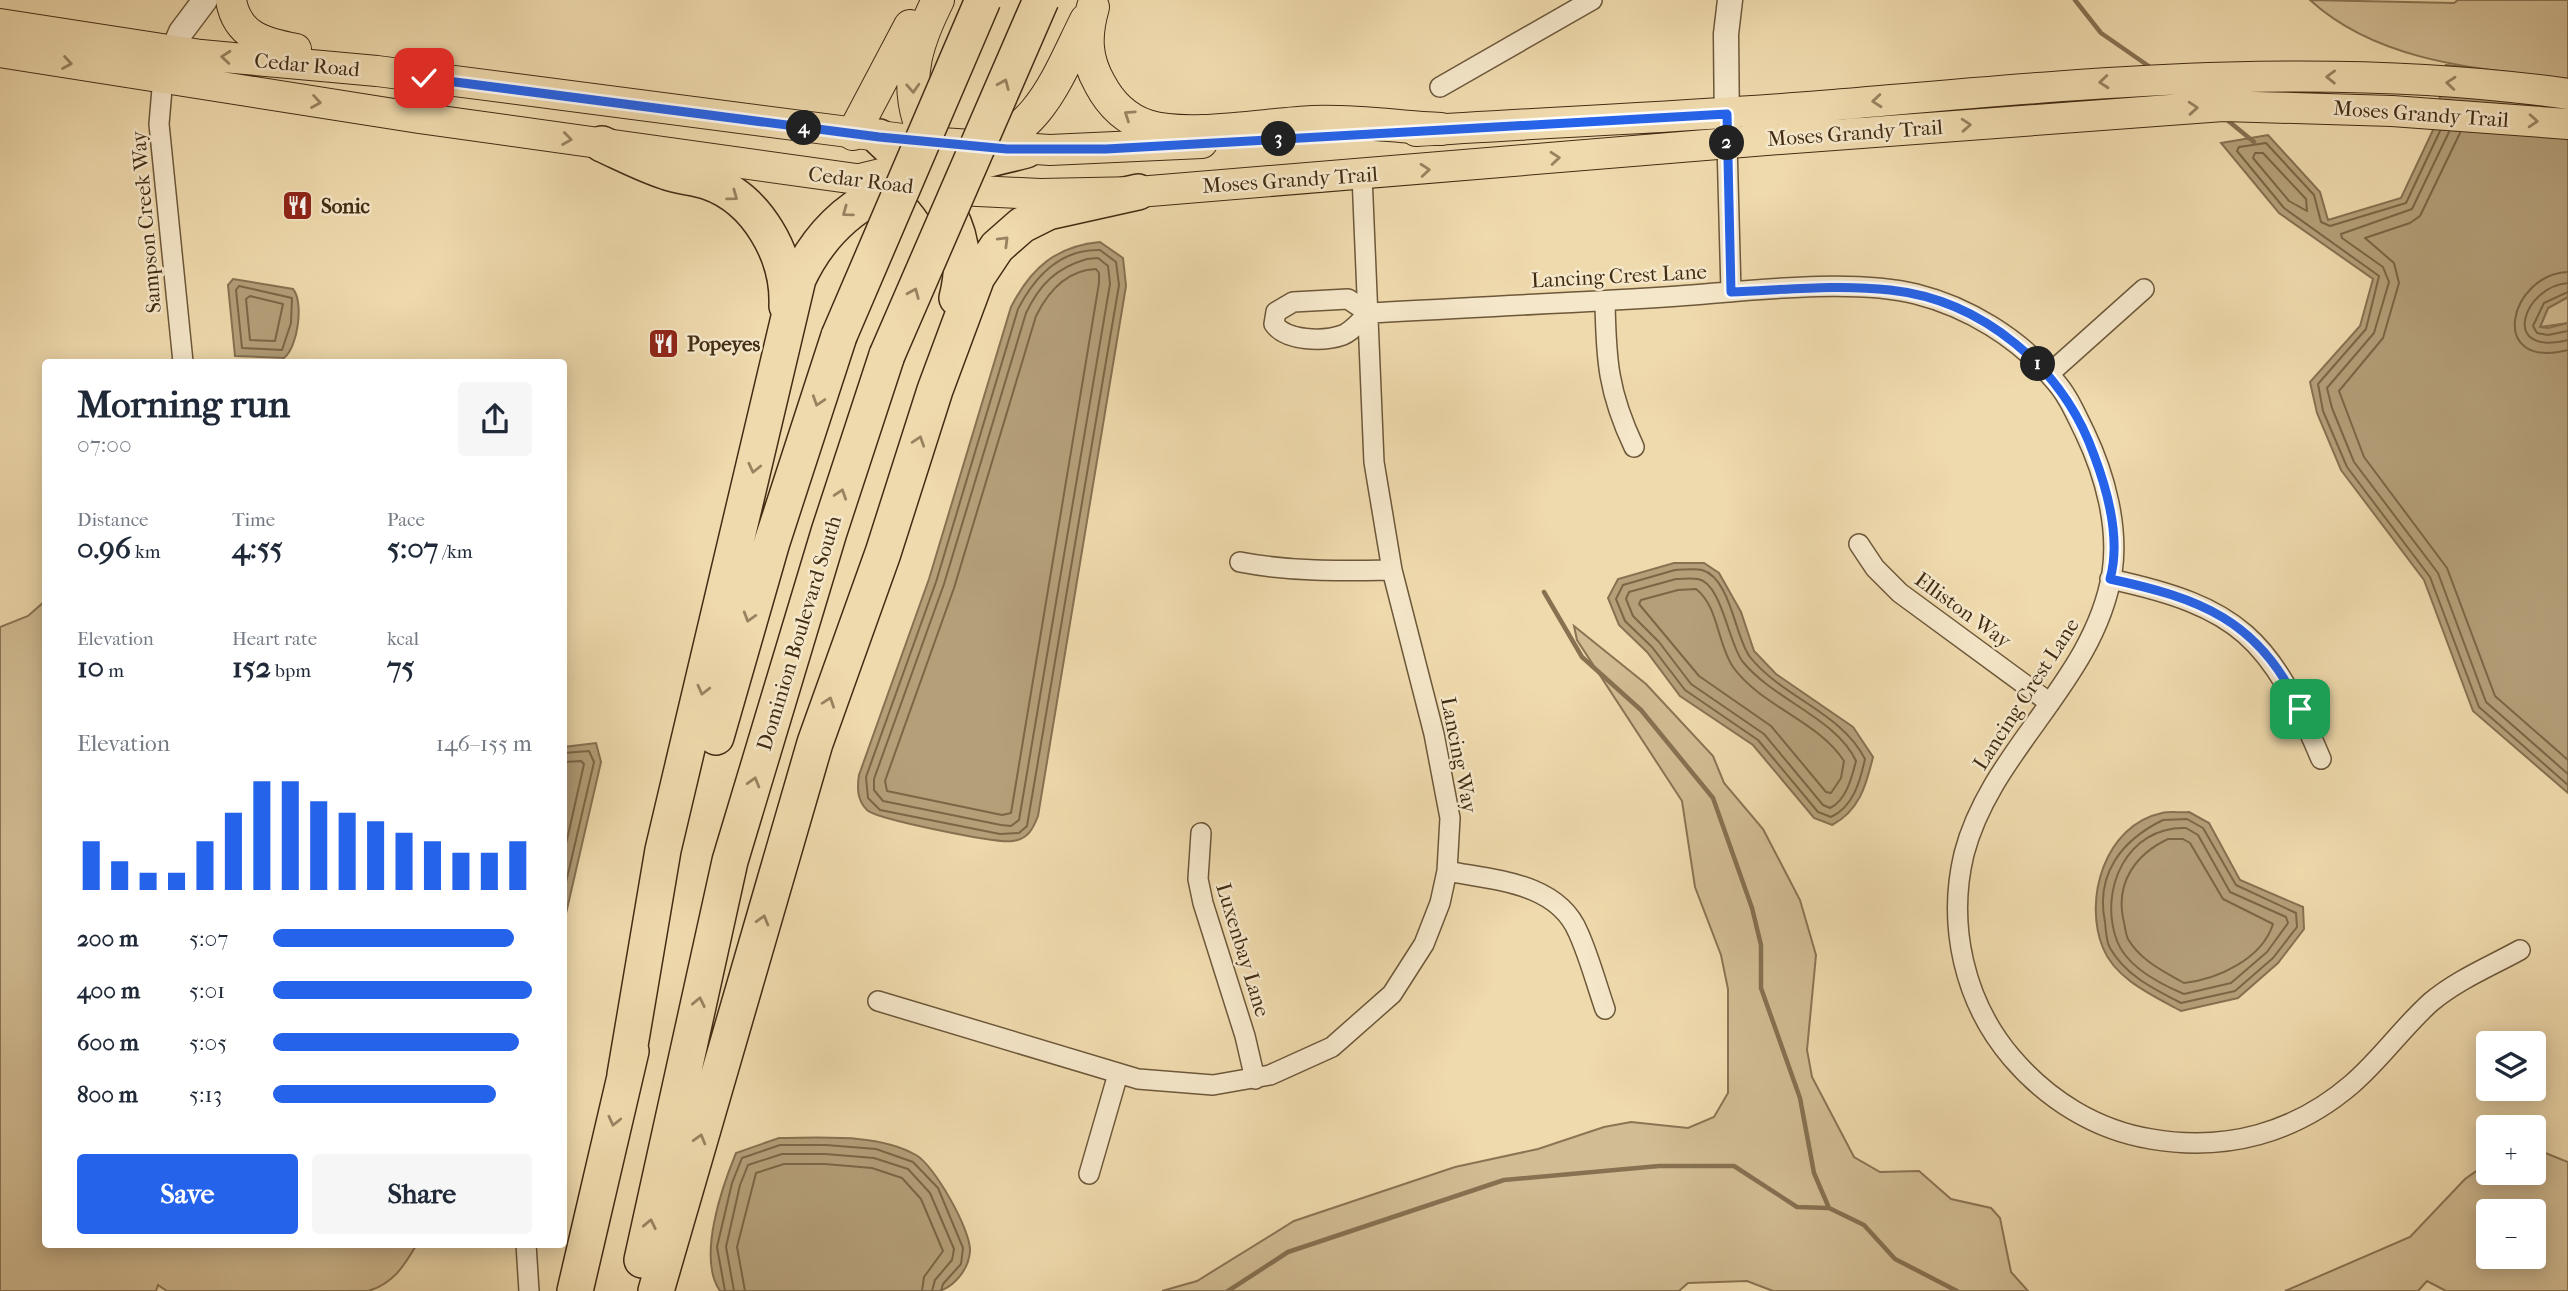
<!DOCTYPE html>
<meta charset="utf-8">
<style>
body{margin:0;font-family:"IM FELL French Canon",serif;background:#f6f6f7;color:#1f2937;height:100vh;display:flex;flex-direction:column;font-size:26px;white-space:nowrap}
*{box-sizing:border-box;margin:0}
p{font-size:23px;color:#747a83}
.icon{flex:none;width:38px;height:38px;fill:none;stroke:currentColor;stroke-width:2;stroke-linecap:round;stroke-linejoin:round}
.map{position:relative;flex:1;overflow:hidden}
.details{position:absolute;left:42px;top:359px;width:525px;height:889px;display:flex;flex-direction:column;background:#fff;border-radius:7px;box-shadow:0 4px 18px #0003}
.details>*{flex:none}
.controls{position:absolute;left:2476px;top:1031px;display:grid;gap:14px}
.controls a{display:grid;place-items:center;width:70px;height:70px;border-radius:7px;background:#fff;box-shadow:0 4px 18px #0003;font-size:35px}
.pin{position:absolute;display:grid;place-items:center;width:60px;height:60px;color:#fff;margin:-30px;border-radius:14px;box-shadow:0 4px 10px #0006}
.km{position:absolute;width:35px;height:35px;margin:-18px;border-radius:50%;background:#222;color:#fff;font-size:19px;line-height:35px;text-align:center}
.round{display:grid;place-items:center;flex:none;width:74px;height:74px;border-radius:7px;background:#f6f6f7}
.summary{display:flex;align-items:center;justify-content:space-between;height:119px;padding:0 35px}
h1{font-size:38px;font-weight:700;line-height:52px}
.stats{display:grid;grid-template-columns:repeat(3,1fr);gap:10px;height:119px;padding:7px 35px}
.stats div{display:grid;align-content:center}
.stats b{font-size:30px;font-weight:700}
.stats small{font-size:19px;font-weight:400}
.stats p{font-size:19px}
.chart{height:196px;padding:14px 35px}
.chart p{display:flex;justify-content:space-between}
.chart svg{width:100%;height:126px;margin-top:7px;stroke:#2563eb;stroke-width:6}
.cta{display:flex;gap:14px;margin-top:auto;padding:14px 35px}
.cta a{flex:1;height:80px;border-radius:7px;background:#2563eb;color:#fff;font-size:28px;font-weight:700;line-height:80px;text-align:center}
.cta a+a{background:#f6f6f7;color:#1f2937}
ul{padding:0 35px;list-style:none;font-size:23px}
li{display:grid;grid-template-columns:112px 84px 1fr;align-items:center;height:52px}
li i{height:18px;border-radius:9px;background:#2563eb}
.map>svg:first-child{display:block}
</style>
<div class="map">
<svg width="2568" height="1291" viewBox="0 0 2568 1291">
<rect width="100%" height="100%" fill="#efdaad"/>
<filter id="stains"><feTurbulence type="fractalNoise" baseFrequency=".00286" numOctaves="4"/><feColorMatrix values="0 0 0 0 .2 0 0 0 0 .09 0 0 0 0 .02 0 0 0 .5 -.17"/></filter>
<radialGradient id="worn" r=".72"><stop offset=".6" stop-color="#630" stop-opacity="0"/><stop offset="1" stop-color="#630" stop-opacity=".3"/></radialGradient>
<path fill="#d2bc93" stroke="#8a7454" stroke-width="2" fill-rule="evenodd" d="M 2310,0 L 2454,3 L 2458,0 L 2568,0 L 2568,79 C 2480,69 2379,63 2310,0 Z
M 2568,297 L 2568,323 L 2540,327 L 2548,308 Z
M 45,601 L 46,1244 L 417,1244 C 404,1266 393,1284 368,1291 L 167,1291 L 158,1285 L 156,1291 L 0,1291 L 0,627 L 28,616 Z
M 1574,626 L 1646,684 L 1713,756 L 1724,783 L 1763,829 L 1800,900 L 1816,955 L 1807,1050 L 1812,1077 L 1854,1157 L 1880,1172 L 1919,1171 L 1951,1199 L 1991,1208 L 2000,1218 L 2011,1272 L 2028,1291 L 1773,1291 L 1747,1281 L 1688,1283 L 1679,1291 L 1162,1291 L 1197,1281 L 1294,1221 L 1455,1167 L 1538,1149 L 1604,1127 L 1631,1122 L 1688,1128 L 1714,1117 L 1728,1093 L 1728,989 L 1721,955 L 1695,887 L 1682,801 L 1577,640 Z
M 2534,1152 L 2543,1152 L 2568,1162 L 2568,1291 L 2446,1291 L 2427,1281 L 2418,1291 L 2285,1291 L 2410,1237 L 2465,1179 L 2488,1163 L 2488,1172 L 2534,1172 ZM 2488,1211 L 2534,1211 L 2534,1256 L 2488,1256 Z"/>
<path fill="#b49f79" stroke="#867151" stroke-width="2" d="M 2446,65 L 2568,79 L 2568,297 L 2548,308 L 2540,327 L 2548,328 L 2568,323 L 2568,793 L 2473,711 L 2424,580 L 2341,470 L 2317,413 L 2310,382 L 2360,326 L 2373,279 L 2279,213 L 2221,143 L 2268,135 L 2320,192 L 2328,220 L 2401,198 L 2434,128 Z
M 1100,242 L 1123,258 L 1126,286 L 1038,816 C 1033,829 1028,839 1013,841 C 998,844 876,819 867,810 C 857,800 857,788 859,775 L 929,579 L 1011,307 C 1031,268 1056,246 1100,242 Z
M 233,279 L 293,289 C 304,302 298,347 284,358 L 235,356 L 228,285 Z
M 1674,563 L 1704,563 L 1719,573 L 1741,612 L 1754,651 L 1776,674 L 1853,727 L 1873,757 C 1866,786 1859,811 1832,825 L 1814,818 L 1753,745 L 1680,696 L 1647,652 L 1619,625 L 1608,598 L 1618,579 Z
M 596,743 L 601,762 L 564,922 L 564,747 Z
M 2189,812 L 2209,823 L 2240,880 L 2303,907 L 2304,929 L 2278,963 L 2238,998 L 2181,1011 C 2154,996 2115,979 2103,948 C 2083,899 2105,825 2162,813 C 2171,811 2181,813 2189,812 Z
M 779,1138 C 821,1138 878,1133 916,1155 C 934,1165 971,1230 970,1251 C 969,1268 956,1285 940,1291 L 720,1291 C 697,1258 722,1187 736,1153 Z"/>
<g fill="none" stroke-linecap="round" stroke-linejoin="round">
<path stroke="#7b6646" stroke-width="2" d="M 2440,131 L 2406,203 L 2330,226 L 2321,222 L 2314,195 L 2266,143 L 2239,147 L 2237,151 L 2284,208 L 2379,276 L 2366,329 L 2318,384 L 2323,411 L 2347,467 L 2430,577 L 2479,707 L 2568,785
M 2449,132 L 2412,209 L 2341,234 L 2342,238 L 2383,267 L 2389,282 L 2374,333 L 2327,388 L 2332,408 L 2354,462 L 2438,573 L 2486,702 L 2568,774
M 2460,133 L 2420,216 L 2410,223 L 2365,238 L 2394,263 L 2399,283 L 2383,338 L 2339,391 L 2364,457 L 2447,568 L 2495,696 L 2568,760
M 2263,153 L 2306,199 L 2307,211 L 2289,201 L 2253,158 L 2255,153 Z
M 1100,250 L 1116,262 L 1119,285 L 1027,826 L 1019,833 L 1000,834 L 880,810 L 868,798 L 866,777 L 936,582 L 1018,309 C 1035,276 1060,249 1100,250 Z
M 1087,259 L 1098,258 L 1108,266 L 1110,284 L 1019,820 L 1011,826 L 1001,825 L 883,801 L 874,790 L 874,779 L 944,584 L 1026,313 C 1040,284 1056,268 1087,259 Z
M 1096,269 L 1099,273 L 1099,283 L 1011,813 L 1002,815 L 887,791 L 885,781 L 954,588 L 1036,316 C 1048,292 1066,270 1096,269 Z
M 2568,272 C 2509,274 2486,371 2568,350
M 2568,283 C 2524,286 2498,357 2568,340
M 239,286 L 292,298 L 291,323 L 282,350 L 242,348 L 236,290 Z
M 2568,292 L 2544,303 L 2533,326 L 2537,333 L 2548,335 L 2568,331
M 250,296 L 283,304 L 275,341 L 250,340 L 246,299 Z
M 1675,570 C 1683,570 1695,568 1702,570 C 1731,578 1735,638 1750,657 C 1783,698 1841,712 1865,759 C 1860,782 1853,807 1831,817 L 1818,812 L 1758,740 L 1685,690 L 1652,647 L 1625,621 L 1616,599 L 1623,585 Z
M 1676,579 C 1683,579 1691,578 1698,579 C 1722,583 1729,646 1743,662 C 1774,700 1837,719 1856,761 C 1852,777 1846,801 1830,808 L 1823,805 L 1764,734 L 1691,684 L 1659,642 L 1633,616 L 1626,599 L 1629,592 Z
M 1696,589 C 1719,607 1717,644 1733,667 C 1762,707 1817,720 1844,761 L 1841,778 L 1831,793 L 1826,792 L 1771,726 L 1699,676 L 1639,604 L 1641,600 L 1678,590 Z
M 564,753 L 589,751 L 594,762 L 564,891
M 564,762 L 581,761 L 584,764 L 564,853
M 2163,820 L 2187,819 L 2203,828 L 2236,885 L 2296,913 L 2297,927 L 2273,958 L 2235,991 L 2181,1003 C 2154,989 2126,976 2110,948 C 2106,941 2106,930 2105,922 C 2095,874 2122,840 2163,820 Z
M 2186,828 L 2198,835 L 2230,892 L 2286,917 L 2288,923 L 2267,952 L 2231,983 L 2184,994 C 2160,984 2127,967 2117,941 C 2098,890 2127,826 2186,828 Z
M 2168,839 L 2183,839 L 2190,843 L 2223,899 L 2273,924 C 2262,959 2218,979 2184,983 C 2163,971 2141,961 2128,939 C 2125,933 2125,924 2123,918 C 2116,882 2136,854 2168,839 Z
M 725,1291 L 717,1247 L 732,1183 L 742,1158 L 780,1145 L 826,1145 L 876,1149 L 913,1162 L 938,1188 L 963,1248 L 961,1264 L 943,1284 L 941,1291
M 734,1291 L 726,1247 L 740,1185 L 748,1165 L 782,1154 L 825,1154 L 874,1158 L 908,1169 L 930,1193 L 954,1249 L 952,1260 L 935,1280 L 932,1291
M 745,1291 L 737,1247 L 756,1173 L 784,1164 L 825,1164 L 872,1168 L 902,1178 L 921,1199 L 943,1251 L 924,1277 L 922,1291"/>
<path stroke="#867151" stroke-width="4.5" d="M 2075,0 L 2101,33 L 2150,67
M 2226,119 L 2254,142
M 1544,592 L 1582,657 L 1641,710 L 1713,798 L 1752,908 L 1761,945 L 1761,988 L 1800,1098 L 1814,1173 L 1829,1208 L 1864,1225 L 1895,1259 L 1957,1291
M 1228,1291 L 1288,1252 L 1504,1180 L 1659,1166 L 1734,1166 L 1797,1207 L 1828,1208"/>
<defs>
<path id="minor" d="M 163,77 L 159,124 L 183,362
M 1440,87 L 1592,0
M 1727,143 L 1731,292
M 1348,299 L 1369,313 C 1361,320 1353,331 1343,335 C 1323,342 1286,341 1274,324 L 1276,312 L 1293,302 Z
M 1605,301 C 1606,360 1608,392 1634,447
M 1369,313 C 1472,307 1576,303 1679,296 C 1746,291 1852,278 1916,294 C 1968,307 2019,338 2054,380 C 2068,395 2076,415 2085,433 C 2105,475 2119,527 2112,573 C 2094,682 1991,749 1964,854 C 1947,925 1964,1002 2012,1058 C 2048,1100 2096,1130 2151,1139 C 2226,1152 2295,1133 2352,1084 C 2381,1059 2403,1027 2431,1002 C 2457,980 2491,966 2520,950
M 2049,374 L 2144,289
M 1859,544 L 1875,568 L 1900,593 L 2050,703
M 1240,562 C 1291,572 1340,571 1392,570
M 2110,579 C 2240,607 2270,638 2321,759
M 1201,833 L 1198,879 L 1203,903 L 1245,1036 L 1255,1079
M 1447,871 C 1493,880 1557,882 1578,932 C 1589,956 1596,983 1605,1009
M 878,1001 L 1138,1079 L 1213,1085 L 1270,1075 L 1332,1047 L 1392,994 L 1424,944 L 1440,903 L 1447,871 L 1450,818 L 1434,734 L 1392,570 L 1374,462 L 1362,175
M 1089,1174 L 1118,1074
M 526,1244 L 529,1291"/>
<path id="tertiary" d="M 166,67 L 181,32 L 205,0
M 1727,132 L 1726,34 L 1730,0"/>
<path id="primary" d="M 231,0 C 237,36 264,43 296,49
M 0,24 L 201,55 L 377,71 L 926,142 L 1050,150 L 1202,143
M 0,52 L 419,118 L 885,183
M 1416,131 C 1551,122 1687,117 1821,106 C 2071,85 2318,58 2568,94
M 938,189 L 1040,194 L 1138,192 L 1754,141 L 2223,106 L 2392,111 L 2568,124"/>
<path id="trunk" d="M 1093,7 C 1085,35 1085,58 1100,84 C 1110,103 1126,119 1147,126 C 1188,139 1267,124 1312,122 C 1355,120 1399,127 1441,129
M 853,134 L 910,26
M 933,150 C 925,141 922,132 919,121 C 905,76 918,40 938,0
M 968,153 C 1039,135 1056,80 1086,20
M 860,180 L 918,166"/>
<path id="motorway" d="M 879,137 C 930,186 977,220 957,298
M 602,144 C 624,154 645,165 667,172 C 680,177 695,177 709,182 C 757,199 789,255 787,306
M 716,737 L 772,542 L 839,336
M 625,1075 L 663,850 L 798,279 C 844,180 932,175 1026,150
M 642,1260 L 730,861 L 829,532 L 887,355
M 575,1291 L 631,1051
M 656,1291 L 815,743 L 883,553 L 935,390 L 977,277 L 997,247 L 1022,225 L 1048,212 L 1138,192"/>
</defs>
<use href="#minor" stroke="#6d583a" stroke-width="22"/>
<use href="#tertiary" stroke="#6d583a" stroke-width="27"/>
<use href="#primary" stroke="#422c14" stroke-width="32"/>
<use href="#trunk" stroke="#422c14" stroke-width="34"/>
<use href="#motorway" stroke="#422c14" stroke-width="38"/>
<use href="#minor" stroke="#f5e7ca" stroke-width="19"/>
<use href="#tertiary" stroke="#f5e7ca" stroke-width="24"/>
<use href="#primary" stroke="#efdaad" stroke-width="30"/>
<use href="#trunk" stroke="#efdaad" stroke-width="32"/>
<use href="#motorway" stroke="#efdaad" stroke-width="35"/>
<defs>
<path id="motorway-bridge" d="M 839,336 L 983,0
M 887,355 L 1041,0"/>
</defs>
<use href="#motorway-bridge" stroke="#422c14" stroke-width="38" stroke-linecap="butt"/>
<use href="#motorway-bridge" stroke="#efdaad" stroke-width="35"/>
</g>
<defs><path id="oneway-chevron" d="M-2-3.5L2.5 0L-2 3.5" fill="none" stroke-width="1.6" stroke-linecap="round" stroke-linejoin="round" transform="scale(1.75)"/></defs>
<g stroke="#988360">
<use href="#oneway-chevron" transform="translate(226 57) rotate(-175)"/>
<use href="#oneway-chevron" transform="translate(67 63) rotate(9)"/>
<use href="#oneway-chevron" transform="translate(2331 77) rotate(-179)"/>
<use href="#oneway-chevron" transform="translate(2104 82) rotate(175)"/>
<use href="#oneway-chevron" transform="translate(2451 83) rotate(-175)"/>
<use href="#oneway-chevron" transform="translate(1004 84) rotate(-67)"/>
<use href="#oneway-chevron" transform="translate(913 88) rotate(87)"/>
<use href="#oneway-chevron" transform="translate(1877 101) rotate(175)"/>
<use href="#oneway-chevron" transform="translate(316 102) rotate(9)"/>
<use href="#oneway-chevron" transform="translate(2193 108) rotate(-4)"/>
<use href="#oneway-chevron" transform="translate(1129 115) rotate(-146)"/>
<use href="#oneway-chevron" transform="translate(2533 121) rotate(4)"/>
<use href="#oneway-chevron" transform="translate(1966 125) rotate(-4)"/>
<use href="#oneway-chevron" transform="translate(567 139) rotate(8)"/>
<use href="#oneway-chevron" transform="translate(1555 158) rotate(-5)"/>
<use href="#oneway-chevron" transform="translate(1425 170) rotate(-5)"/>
<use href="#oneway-chevron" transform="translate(733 196) rotate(36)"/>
<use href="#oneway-chevron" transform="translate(847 212) rotate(144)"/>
<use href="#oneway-chevron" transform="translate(1004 241) rotate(-45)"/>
<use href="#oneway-chevron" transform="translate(914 293) rotate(-67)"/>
<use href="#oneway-chevron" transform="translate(818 401) rotate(108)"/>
<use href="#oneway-chevron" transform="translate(919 441) rotate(-72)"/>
<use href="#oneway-chevron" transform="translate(754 468) rotate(103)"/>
<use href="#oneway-chevron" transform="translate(841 494) rotate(-72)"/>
<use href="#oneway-chevron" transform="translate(749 617) rotate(107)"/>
<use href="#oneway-chevron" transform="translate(703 690) rotate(104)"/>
<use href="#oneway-chevron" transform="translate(829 702) rotate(-71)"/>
<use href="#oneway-chevron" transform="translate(754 782) rotate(-74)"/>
<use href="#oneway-chevron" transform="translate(763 920) rotate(-74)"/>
<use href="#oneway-chevron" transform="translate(699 1002) rotate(-78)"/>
<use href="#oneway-chevron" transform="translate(614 1121) rotate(103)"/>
<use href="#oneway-chevron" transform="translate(700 1139) rotate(-74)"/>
<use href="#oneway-chevron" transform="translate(650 1224) rotate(-78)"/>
</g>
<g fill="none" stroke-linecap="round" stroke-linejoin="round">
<defs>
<path id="route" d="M 424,78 L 879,137 L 1007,149 L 1106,149 L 1727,114 L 1731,292 C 1784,290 1838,284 1890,290 C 1983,300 2063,368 2094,455 C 2108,492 2121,540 2110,579 C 2199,598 2260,620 2300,709"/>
</defs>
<use href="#route" stroke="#fff" stroke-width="14"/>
<use href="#route" stroke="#2563eb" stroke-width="9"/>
</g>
<defs>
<symbol id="restaurant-square" viewBox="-11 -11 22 22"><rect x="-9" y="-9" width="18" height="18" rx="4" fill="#8f2418" stroke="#f5e7ca"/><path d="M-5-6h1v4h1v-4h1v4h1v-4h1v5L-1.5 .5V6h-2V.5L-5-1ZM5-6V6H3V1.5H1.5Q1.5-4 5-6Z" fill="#fff"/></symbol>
</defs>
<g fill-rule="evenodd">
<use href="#restaurant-square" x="280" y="188" width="35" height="35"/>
<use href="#restaurant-square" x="646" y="326" width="35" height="35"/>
</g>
<g text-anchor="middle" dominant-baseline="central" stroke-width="5" stroke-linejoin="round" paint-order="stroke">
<g font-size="21" fill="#422c14" stroke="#f5e7ca">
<text transform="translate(307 65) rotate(5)">Cedar Road</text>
<text transform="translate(2421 114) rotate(4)">Moses Grandy Trail</text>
<text transform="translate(1855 133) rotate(-4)">Moses Grandy Trail</text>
<text transform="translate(861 180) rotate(7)">Cedar Road</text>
<text transform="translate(1290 180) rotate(-4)">Moses Grandy Trail</text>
<text transform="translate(146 222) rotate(-95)">Sampson Creek Way</text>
<text transform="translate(1619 276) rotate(-3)">Lancing Crest Lane</text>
<text transform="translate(1963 610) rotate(36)">Elliston Way</text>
<text transform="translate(799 633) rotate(-73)">Dominion Boulevard South</text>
<text transform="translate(2026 694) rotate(-57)">Lancing Crest Lane</text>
<text transform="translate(1459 755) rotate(79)">Lancing Way</text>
<text transform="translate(1243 950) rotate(73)">Luxenbay Lane</text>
</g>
<g font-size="21" font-weight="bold" fill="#422c14" stroke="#f5e7ca" text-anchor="start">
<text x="321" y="206">Sonic</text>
<text x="687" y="344">Popeyes</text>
</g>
</g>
<rect width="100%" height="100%" filter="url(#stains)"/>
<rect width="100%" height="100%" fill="url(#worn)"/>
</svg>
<div class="controls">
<a><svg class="icon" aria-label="layers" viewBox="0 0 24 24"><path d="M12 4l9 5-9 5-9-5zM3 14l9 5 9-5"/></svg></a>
<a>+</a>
<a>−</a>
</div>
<div class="pin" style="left:2300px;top:709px;background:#1e9e55"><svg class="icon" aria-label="arrive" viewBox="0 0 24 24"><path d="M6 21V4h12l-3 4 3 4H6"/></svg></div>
<div class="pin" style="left:424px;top:78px;background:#d93025"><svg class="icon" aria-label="check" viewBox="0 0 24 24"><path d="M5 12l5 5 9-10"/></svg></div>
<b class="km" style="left:2038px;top:364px">1</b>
<b class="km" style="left:1727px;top:143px">2</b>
<b class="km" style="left:1279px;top:139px">3</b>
<b class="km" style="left:804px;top:128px">4</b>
<section class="details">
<div class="summary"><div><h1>Morning run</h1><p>07:00</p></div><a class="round"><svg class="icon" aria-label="share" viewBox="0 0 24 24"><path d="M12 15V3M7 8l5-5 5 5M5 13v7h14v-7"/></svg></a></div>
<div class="stats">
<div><p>Distance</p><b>0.96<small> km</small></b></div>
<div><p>Time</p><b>4:55</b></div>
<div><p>Pace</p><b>5:07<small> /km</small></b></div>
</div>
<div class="stats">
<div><p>Elevation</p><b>10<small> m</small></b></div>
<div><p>Heart rate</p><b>152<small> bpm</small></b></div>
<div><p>kcal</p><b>75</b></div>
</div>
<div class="chart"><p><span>Elevation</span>146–155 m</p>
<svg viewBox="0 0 160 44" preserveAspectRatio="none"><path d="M5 44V27M15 44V34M25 44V38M35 44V38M45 44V27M55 44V17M65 44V6M75 44V6M85 44V13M95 44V17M105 44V20M115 44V24M125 44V27M135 44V31M145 44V31M155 44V27"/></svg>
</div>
<ul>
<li><b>200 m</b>5:07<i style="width:93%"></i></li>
<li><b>400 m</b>5:01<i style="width:100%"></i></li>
<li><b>600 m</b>5:05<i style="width:95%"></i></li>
<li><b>800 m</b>5:13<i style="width:86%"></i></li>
</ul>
<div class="cta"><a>Save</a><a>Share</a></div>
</section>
</div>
